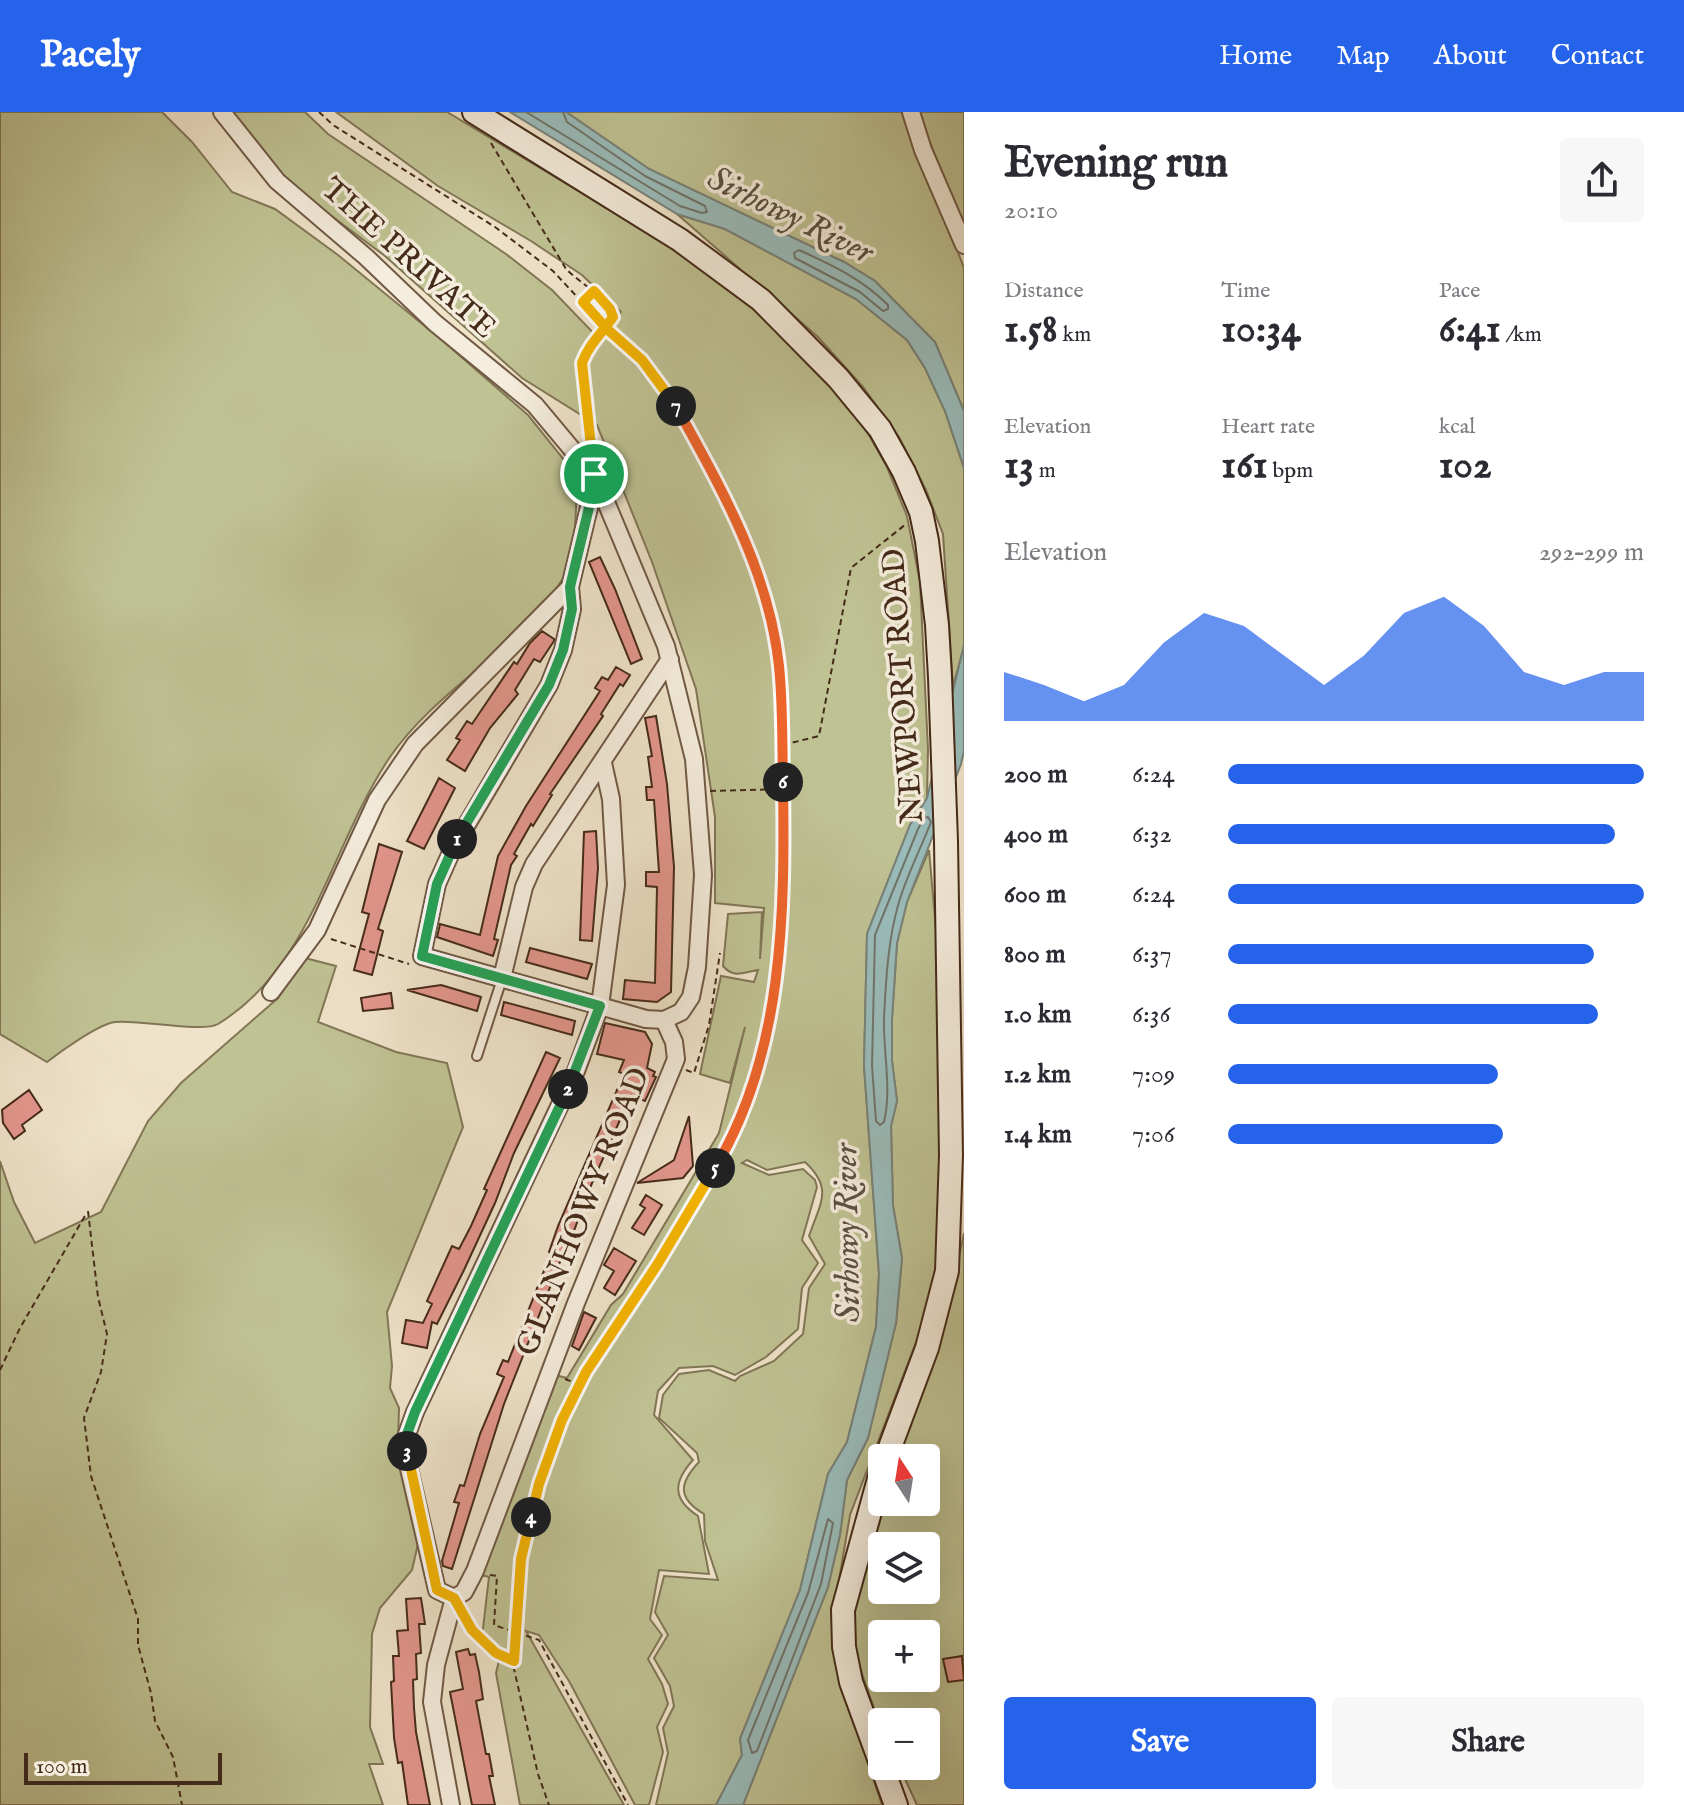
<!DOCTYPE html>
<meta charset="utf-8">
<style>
body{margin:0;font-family:"IM FELL English",serif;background:#f7f7f7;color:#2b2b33;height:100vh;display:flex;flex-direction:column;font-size:30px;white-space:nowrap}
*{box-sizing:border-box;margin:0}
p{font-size:26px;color:#7c7c81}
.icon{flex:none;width:44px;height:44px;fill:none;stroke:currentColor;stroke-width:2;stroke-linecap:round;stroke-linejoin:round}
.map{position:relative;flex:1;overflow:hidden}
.drawer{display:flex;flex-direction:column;background:#fff;width:720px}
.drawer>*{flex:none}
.needle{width:52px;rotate:348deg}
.buttons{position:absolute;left:868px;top:1332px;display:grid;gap:16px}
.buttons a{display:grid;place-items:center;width:72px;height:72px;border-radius:8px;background:#fff;box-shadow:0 8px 32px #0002;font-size:40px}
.scale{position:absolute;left:24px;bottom:20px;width:198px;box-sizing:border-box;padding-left:8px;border:4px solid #452b19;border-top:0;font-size:22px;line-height:28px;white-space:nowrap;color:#452b19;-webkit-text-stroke:6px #f5eddd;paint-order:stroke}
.pin{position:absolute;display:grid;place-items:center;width:68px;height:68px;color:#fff;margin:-34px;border:4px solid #fff;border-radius:50%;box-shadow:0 2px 8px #0007}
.km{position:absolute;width:40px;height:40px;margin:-20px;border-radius:50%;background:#222;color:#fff;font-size:22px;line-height:40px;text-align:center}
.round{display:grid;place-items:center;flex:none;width:84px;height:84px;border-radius:8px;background:#f7f7f7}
.summary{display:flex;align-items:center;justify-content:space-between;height:136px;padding:0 40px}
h1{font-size:44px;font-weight:700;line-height:60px}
.figures{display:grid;grid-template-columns:repeat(3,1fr);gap:12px;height:136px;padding:8px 40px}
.figures div{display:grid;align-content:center}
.figures b{font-size:40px;font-weight:700}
.figures small{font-size:22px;font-weight:400}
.figures p{font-size:22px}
.chart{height:224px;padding:16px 40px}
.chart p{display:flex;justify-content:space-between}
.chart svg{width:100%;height:144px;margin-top:8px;fill:#2563eb;opacity:.7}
.cta{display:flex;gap:16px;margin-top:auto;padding:16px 40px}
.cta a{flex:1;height:92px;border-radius:8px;background:#2563eb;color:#fff;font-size:32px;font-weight:700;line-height:92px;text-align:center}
.cta a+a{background:#f7f7f7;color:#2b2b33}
ul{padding:0 40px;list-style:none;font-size:26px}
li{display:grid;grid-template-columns:128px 96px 1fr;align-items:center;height:60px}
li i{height:20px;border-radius:10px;background:#2563eb}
header{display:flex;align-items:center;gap:48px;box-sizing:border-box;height:112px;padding:0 40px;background:#2563eb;color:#fff}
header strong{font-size:38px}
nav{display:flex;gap:44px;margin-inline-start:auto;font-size:28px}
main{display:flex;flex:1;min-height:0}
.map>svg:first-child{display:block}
</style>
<header>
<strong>Pacely</strong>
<nav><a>Home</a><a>Map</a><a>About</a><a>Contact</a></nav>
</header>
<main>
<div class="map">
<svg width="964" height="1693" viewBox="0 0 964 1693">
<rect width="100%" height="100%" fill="#efe3ca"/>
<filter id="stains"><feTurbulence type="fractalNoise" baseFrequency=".0025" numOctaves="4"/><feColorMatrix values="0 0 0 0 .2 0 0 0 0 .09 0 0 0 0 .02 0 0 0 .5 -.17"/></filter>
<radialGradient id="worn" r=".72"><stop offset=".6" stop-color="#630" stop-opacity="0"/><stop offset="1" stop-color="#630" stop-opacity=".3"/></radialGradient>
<path fill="#bfc293" stroke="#827656" stroke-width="2" fill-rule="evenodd" d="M 0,0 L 162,0 L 192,30 L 232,80 L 275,97 L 338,143 L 443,229 L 528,303 L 577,364 C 576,395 577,446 560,471 C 516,539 436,578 390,645 C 331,732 313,854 218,912 C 202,921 138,907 115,910 C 99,912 61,939 47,950 L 0,922 Z
M 227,0 L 305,0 L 328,22 L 506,142 L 552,178 L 602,230 L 621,200 L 582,163 L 531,129 L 438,74 L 336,0 L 447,0 L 700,152 L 744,186 L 830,268 L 866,318 L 887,355 L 907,404 L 920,470 L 928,637 L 927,686 L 910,713 L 867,822 L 864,954 L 879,1162 L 876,1215 L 847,1330 L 828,1362 L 800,1478 L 740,1627 L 742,1643 L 716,1693 L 656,1693 L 668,1641 L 663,1616 L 674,1594 L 670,1574 L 654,1546 L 668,1523 L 655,1500 L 664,1464 L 718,1468 L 705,1429 L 704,1402 C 677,1386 679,1371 699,1350 L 697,1341 L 659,1306 L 663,1283 L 679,1262 L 709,1258 L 735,1269 L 740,1264 L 774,1249 L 803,1222 L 809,1176 L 825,1152 L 809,1124 C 820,1091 834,1077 805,1050 L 767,1058 L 747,1048 L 742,1051 L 769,1063 L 803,1057 L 815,1068 L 817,1075 L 802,1128 L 818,1151 L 802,1176 L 798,1217 L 766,1245 L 735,1263 L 713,1254 L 679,1256 L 658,1279 L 654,1303 L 693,1348 C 673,1370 672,1387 698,1404 L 709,1462 L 659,1458 L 650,1507 L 662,1523 L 648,1547 L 662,1572 L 668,1592 L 657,1615 L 663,1640 L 649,1693 L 635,1693 L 569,1569 L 539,1523 L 526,1519 L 624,1693 L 520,1693 L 496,1561 L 502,1537 L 482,1525 L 489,1465 L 481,1463 L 555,1263 L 567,1266 L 611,1193 L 623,1182 L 719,1021 L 745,915 L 730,971 L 700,962 L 721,864 L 754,870 L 758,858 C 743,860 734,867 723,854 L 728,802 L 762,800 L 760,847 L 764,796 L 715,791 L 715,705 L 696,577 L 652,450 L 597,313 L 522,266 L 385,144 L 282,67 Z
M 566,0 L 904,0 L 964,156 L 964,299 L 935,230 L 875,169 L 844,150 L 649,57 Z
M 918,0 L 964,0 L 964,116 Z
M 677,102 L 725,117 L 856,187 L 907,228 L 925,256 L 945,299 L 964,356 L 964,535 L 953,574 L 943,422 L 926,378 L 899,325 L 863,275 L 818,225 Z
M 929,738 L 939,852 L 944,993 L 937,1162 L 926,1204 L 850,1403 L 834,1498 L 845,1581 L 882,1693 L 743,1693 L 828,1475 L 840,1423 L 847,1368 L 868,1326 L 896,1211 L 902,1146 L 893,1094 L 891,1014 L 897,989 L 892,949 L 892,907 L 897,831 L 907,790 Z
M 305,846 L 336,854 L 318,910 L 396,940 L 447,951 L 463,1015 L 387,1200 L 392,1254 L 390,1276 L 399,1296 L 398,1334 L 418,1432 L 412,1458 L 380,1496 L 372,1522 L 370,1615 L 383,1652 L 369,1652 L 383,1693 L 0,1693 L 0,1049 L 14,1090 L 35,1131 L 101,1100 L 148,1009 L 181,971 L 278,886 Z
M 964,1121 L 964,1693 L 917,1693 L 899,1654 L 926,1654 L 926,1610 L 882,1610 L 882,1618 C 871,1586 852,1544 852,1510 C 852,1470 871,1428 882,1390 L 926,1390 L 926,1346 L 897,1346 L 946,1208 ZM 882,1434 L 926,1434 L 926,1478 L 882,1478 ZM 882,1522 L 926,1522 L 926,1566 L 882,1566 Z"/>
<path fill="#9abdbc" stroke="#78837b" stroke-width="2" d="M 510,0 L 566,0 L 649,57 L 844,150 L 875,169 L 935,230 L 964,299 L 964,356 L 945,299 L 925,256 L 907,228 L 856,187 L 725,117 L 677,102 Z
M 964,533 L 964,639 L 961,652 L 907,790 L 897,831 L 892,907 L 892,949 L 897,989 L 891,1014 L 893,1094 L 902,1146 L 896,1211 L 868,1326 L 847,1368 L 840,1423 L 828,1475 L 743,1693 L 716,1693 L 742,1643 L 740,1627 L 800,1478 L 828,1362 L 847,1330 L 876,1215 L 879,1162 L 864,954 L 867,822 L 910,713 L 927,686 Z"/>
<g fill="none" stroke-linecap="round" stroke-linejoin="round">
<path stroke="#70746a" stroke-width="2" d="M 526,0 L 680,94 L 702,101 L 707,100 L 705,94 L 645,64 L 567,10 L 563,0
M 799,138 C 832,153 862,167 888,193 L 888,197 L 883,199 L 860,180 L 795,146 L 794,141 Z
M 928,705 L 931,710 C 921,736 907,763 899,790 C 888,827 886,867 884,906 C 883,941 892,976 884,1010 L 880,1013 L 876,1009 L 872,954 L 875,823 L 918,717 L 924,706 Z
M 828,1407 L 833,1411 L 821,1472 L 757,1639 L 752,1641 L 748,1628 L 808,1481 Z"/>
</g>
<path fill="#e3968d" stroke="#452b19" stroke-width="2" d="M 600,445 L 615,477 L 642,547 L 631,552 L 589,450 Z
M 542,519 L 554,527 L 554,529 L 540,550 L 534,547 L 515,578 L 518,582 L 490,616 L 465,659 L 447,648 L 460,628 L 456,626 L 467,609 L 472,612 L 514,550 L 517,552 L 530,531 Z
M 616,555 L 630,563 L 623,574 L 620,572 L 601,602 L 603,604 L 550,682 L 552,683 L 533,714 L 531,712 L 514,742 L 517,744 L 511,753 L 494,827 L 498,828 L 493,844 L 437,825 L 440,812 L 480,823 L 498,744 L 526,694 L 600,579 L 595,576 L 602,565 L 608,568 Z
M 656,604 L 667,672 L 674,755 L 671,880 L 657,890 L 623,887 L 625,868 L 655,871 L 657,775 L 646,774 L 646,760 L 659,760 L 654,688 L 647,688 L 646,675 L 652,675 L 648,645 L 652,644 L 645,606 Z
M 439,666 L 455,676 L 424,737 L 407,729 Z
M 596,719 L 598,756 L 592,829 L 580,828 L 584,720 Z
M 379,732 L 402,740 L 378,817 L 383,819 L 372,863 L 354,858 L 369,802 L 362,800 Z
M 530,836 L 592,852 L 587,867 L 526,850 Z
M 441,873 L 481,885 L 477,899 L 407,878 Z
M 391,881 L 393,896 L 363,899 L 361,886 Z
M 504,890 L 575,909 L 572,923 L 501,903 Z
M 605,911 L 645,920 L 652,932 L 647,956 L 655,960 L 653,964 L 656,965 L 645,989 L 631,983 L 589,1078 L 564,1146 L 562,1145 L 504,1292 L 452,1457 L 443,1454 L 442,1449 L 459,1391 L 454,1390 L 460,1373 L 464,1374 L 480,1322 L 504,1265 L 497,1262 L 503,1248 L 508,1250 L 551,1141 L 549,1140 L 558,1114 L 624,962 L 619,960 L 624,948 L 597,942 Z
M 546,940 L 560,946 L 514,1041 L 495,1091 L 464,1158 L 437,1212 L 432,1210 L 427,1236 L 402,1231 L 406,1208 L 423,1211 L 432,1192 L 427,1189 L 452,1134 L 459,1137 L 471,1114 L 487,1078 L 484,1077 Z
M 29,978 L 42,998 L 22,1013 L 25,1019 L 14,1027 L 3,1011 L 2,998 Z
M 689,1004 L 693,1054 L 683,1066 L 637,1071 L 674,1048 Z
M 646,1083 L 662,1093 L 644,1123 L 632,1116 L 645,1096 L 640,1093 Z
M 614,1136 L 636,1149 L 615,1183 L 604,1176 L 614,1159 L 604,1153 Z
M 584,1200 L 596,1206 L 579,1238 L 572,1234 Z
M 421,1486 L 425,1512 L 419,1512 L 421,1541 L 416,1542 L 417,1567 L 413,1568 L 414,1596 L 416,1620 L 430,1693 L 408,1693 L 402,1650 L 398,1651 L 394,1626 L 391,1570 L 394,1569 L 393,1544 L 399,1544 L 397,1519 L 408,1518 L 406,1487 Z
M 468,1537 L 470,1543 L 475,1542 L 479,1560 L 483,1587 L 476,1589 L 486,1642 L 489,1642 L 493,1664 L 489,1664 L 495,1693 L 472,1693 L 450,1580 L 463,1577 L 456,1540 Z
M 962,1544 L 964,1568 L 948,1570 L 943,1547 Z"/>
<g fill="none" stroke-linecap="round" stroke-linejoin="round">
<defs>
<path id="lane" d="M 477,944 L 502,867"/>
<path id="street" d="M 222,0 L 277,69 L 366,145 L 435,211 L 535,293 L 596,366 L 666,534 L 694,647 L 703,763 L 697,855 L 691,885 L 681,900 L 664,908 L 674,930 L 676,947 L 576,1191 L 475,1459 L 464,1480 L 454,1486
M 911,0 L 923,38 L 964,133
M 596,366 L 570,475 L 572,497 L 563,538 L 549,573 L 453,736 L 437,772 L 422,844 L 646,907 L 664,908
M 502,866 L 524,775 L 534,752 L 670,547
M 271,880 L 317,818 L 377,688 L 415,632 L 570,475
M 454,1486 L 437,1478 L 407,1348 L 406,1325 L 415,1300 L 576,959 L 600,894 L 616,773 L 611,687 L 603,651
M 451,1693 L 432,1590 L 436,1553 L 454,1486"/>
<path id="secondary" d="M 474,0 L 680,128 L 761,188 L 838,266 L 880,317 L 904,360 L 921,400 L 927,429 L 937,513 L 940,565 L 946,729 L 951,1043 L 947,1159 L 927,1236 L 886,1346
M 882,1356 L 843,1498 L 844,1535 L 851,1570 L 896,1693"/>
</defs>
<use href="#lane" stroke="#705945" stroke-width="12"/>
<use href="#street" stroke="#705945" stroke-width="20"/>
<use href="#secondary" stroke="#452b19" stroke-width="26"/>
<path stroke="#452b19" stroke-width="2" stroke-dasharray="6 4" stroke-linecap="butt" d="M 319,0 L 333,13 L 495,115 L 553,159 L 607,217 L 642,248 L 674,290 L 741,417 L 763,478 L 779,552 L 783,677 L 782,797 L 770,914 L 759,960 L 738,1015 L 722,1045 L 657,1153 L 586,1260 L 562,1308 L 539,1372 L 521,1447 L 514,1557 L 538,1662 L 549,1693
M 491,31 L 566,157 C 582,173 605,183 613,205 L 611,208
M 584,189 L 594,179
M 590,333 L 582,251 L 587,236 L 598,223
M 783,633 L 819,624 L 851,456 L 906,412
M 710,679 L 783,677
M 331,827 L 409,852
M 686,958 L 694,961 L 709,913 L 720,841
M 88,1099 L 98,1185 L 107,1222 L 101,1260 L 84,1306 L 91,1364 L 138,1507 L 138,1533 L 151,1581 L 155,1609 L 173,1645 L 182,1693
M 0,1258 L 20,1216 L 86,1102
M 565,1267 L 578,1272
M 490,1463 L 497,1464 L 494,1513 L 539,1528 L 628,1693
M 464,1507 C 477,1526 492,1540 513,1549"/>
<use href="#lane" stroke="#f5eddd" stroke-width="8"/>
<use href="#street" stroke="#f5eddd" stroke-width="16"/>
<use href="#secondary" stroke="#f5eddd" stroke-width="22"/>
<path stroke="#452b19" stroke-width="2" stroke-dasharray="6 4" stroke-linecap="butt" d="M 598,223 L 611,208"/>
</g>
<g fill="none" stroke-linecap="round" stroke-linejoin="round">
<defs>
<path id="split-1" d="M 457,727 L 549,573 L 563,538 L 572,497 L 570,475 L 596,366 L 594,362"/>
<path id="split-2" d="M 457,727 L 437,772 L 422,844 L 600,894 L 568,977"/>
<path id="split-3" d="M 407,1339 L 406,1325 L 415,1300 L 568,977"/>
<path id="split-4" d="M 407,1339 L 437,1478 L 454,1486 L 472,1518 L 496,1541 L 514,1549 L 521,1447 L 531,1405"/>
<path id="split-5" d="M 531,1405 L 539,1372 L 562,1308 L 586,1260 L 657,1153 L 715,1056"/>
<path id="split-6" d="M 715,1056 C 784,941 785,800 783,670"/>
<path id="split-7" d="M 676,294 C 721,376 769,459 779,554 C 783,592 782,631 783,670"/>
<path id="split-8" d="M 594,362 L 582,251 C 589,232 602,221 613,205 L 610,197 L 594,179 L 583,190 L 607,217 L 642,248 L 676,294"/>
</defs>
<use href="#split-1" stroke="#fff" stroke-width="16"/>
<use href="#split-2" stroke="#fff" stroke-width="16"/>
<use href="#split-3" stroke="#fff" stroke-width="16"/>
<use href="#split-4" stroke="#fff" stroke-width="16"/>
<use href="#split-5" stroke="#fff" stroke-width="16"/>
<use href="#split-6" stroke="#fff" stroke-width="16"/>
<use href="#split-7" stroke="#fff" stroke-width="16"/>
<use href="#split-8" stroke="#fff" stroke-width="16"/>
<use href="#split-1" stroke="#22a559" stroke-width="10"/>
<use href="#split-2" stroke="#22a559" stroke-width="10"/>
<use href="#split-3" stroke="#22a559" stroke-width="10"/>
<use href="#split-4" stroke="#f5b400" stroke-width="10"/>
<use href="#split-5" stroke="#f5b400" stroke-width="10"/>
<use href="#split-6" stroke="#f0652b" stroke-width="10"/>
<use href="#split-7" stroke="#f0652b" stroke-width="10"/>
<use href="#split-8" stroke="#f5b400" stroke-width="10"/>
</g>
<g text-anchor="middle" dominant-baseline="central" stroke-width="7" stroke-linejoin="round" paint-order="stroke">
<g font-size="32" fill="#452b19" stroke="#f5eddd">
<text transform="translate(408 147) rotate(42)">THE PRIVATE</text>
<text transform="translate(904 574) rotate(-94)">NEWPORT ROAD</text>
<text transform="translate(584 1100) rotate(-68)">GLANHOWY ROAD</text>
</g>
<g font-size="34" font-style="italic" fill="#5a5042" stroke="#f5eddd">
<text transform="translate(790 104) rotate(26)">Sirhowy River</text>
<text transform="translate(848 1121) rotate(-91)">Sirhowy River</text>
</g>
</g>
<rect width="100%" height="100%" filter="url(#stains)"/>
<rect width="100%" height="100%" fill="url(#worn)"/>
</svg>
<div class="buttons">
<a><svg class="needle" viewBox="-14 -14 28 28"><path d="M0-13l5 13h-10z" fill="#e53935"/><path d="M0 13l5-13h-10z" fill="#7c7c81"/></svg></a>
<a><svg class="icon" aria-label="layers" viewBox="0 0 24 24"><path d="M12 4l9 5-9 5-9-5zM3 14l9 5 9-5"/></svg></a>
<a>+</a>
<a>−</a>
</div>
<div class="scale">100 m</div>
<div class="pin" style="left:594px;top:362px;background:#1e9e55"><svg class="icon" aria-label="arrive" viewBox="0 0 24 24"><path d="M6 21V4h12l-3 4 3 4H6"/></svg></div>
<b class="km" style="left:457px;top:727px">1</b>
<b class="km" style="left:568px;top:977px">2</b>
<b class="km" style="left:407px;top:1339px">3</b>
<b class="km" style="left:531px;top:1405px">4</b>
<b class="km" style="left:715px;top:1056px">5</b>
<b class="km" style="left:783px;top:670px">6</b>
<b class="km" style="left:676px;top:294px">7</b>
</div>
<section class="drawer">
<div class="summary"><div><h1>Evening run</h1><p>20:10</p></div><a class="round"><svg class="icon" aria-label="share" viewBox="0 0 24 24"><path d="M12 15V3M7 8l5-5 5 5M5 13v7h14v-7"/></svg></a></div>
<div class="figures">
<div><p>Distance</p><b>1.58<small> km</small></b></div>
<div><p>Time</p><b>10:34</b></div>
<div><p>Pace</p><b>6:41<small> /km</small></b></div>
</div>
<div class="figures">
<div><p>Elevation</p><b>13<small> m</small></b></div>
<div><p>Heart rate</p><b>161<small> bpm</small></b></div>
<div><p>kcal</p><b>102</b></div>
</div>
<div class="chart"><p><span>Elevation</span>292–299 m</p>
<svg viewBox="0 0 160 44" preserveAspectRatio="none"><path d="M0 44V29L10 33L20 38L30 33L40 20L50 11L60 15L70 24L80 33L90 24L100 11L110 6L120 15L130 29L140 33L150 29L160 29V44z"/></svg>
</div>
<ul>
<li><b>200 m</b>6:24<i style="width:100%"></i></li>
<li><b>400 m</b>6:32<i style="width:93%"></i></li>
<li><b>600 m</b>6:24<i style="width:100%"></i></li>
<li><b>800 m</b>6:37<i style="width:88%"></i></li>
<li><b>1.0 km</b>6:36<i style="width:89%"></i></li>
<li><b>1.2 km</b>7:09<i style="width:65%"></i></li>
<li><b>1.4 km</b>7:06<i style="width:66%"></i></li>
</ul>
<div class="cta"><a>Save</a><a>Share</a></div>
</section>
</main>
